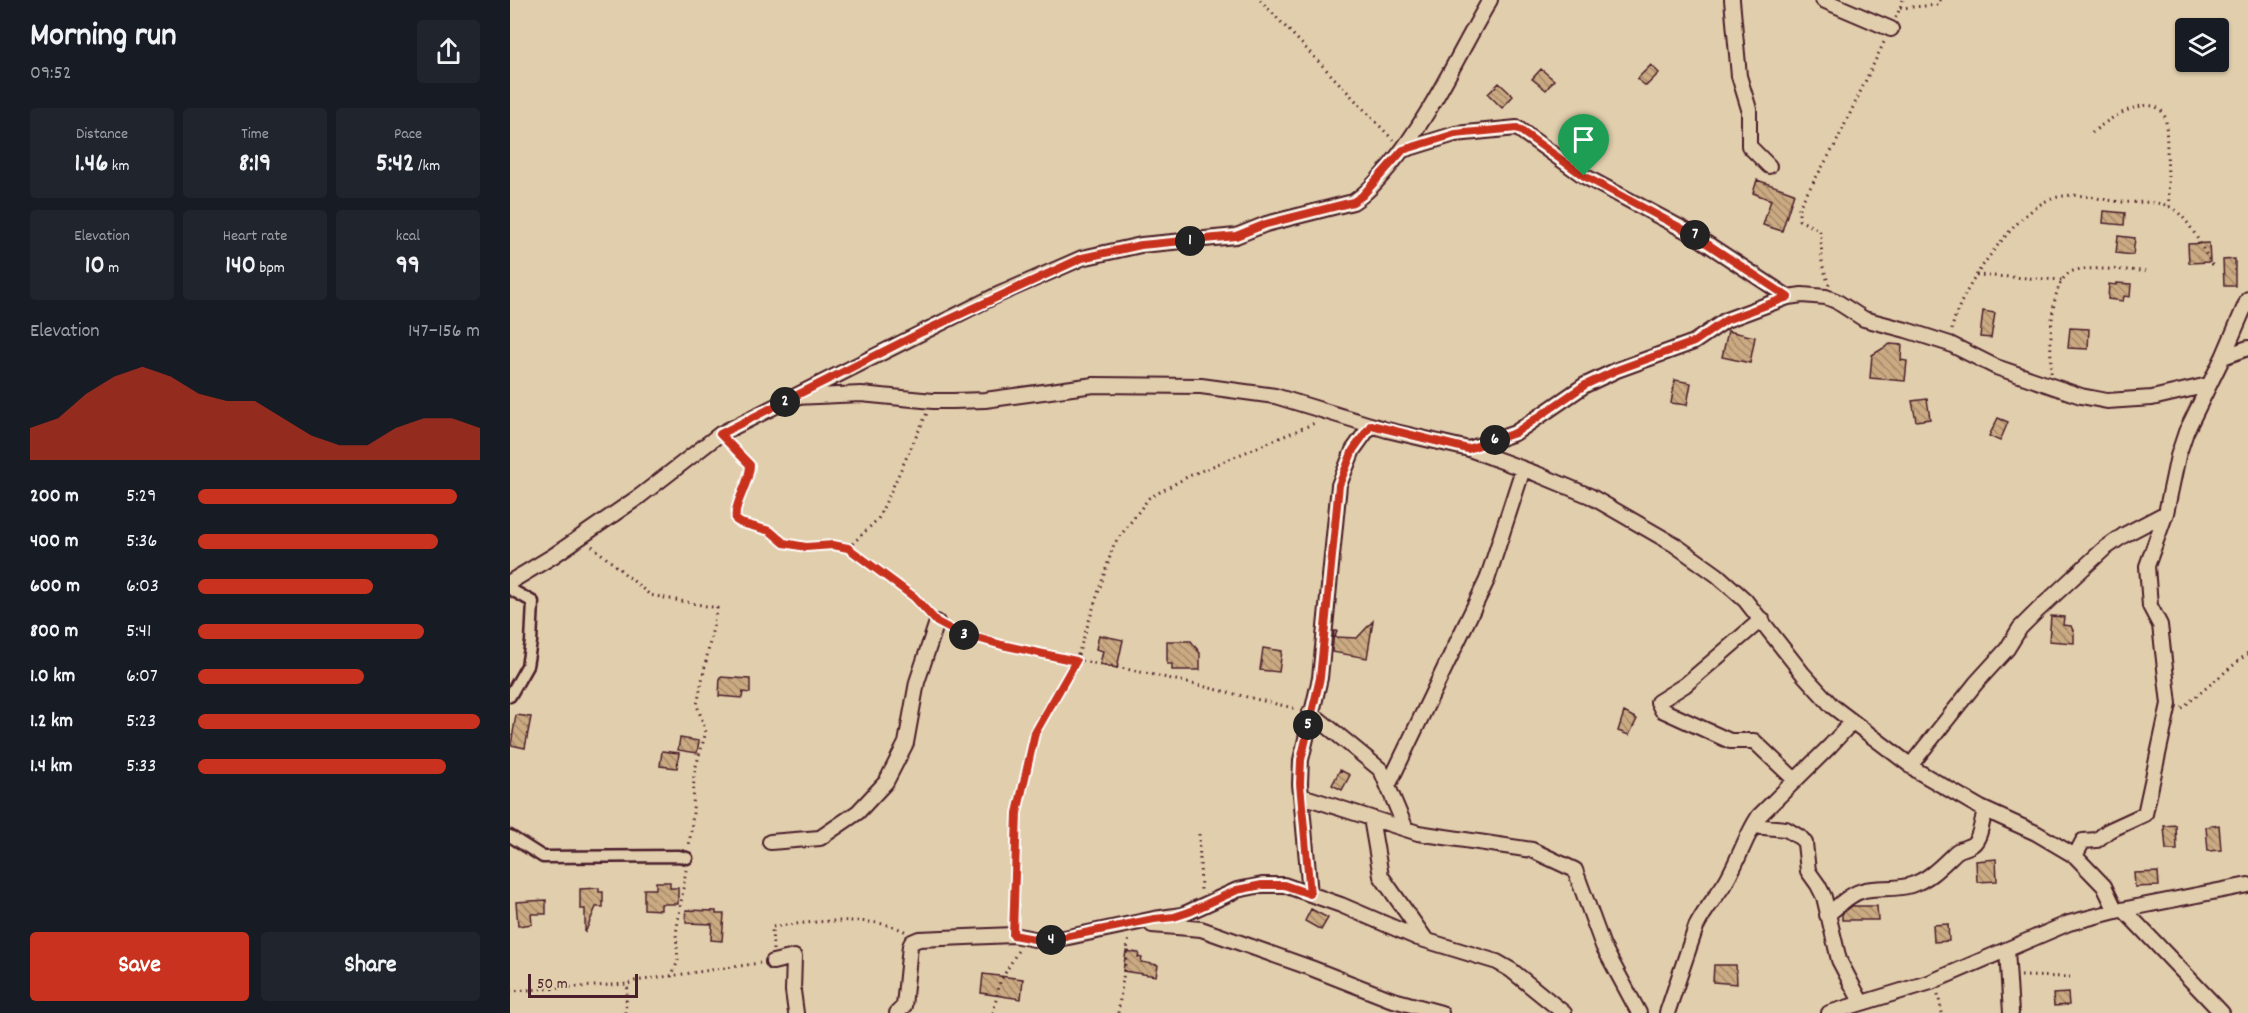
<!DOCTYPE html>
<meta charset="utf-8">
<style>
body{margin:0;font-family:Dekko,sans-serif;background:#20242c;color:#f1f3f6;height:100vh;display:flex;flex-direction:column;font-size:22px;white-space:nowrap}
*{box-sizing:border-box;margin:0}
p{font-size:20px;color:#9ea1a6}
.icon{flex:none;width:33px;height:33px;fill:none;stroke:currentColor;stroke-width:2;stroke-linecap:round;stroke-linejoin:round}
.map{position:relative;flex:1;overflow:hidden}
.sheet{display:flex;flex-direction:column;background:#171b24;width:510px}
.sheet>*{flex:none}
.fabs{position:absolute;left:1665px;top:18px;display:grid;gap:12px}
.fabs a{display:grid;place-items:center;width:54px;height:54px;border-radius:6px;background:#171b24;box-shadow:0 2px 4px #0004;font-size:30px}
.scale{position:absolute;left:18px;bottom:15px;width:110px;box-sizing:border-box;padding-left:6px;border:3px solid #4a1f2b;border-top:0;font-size:16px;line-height:21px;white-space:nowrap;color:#4a1f2b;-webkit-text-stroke:4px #e1ceac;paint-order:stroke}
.pin{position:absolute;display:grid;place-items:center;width:51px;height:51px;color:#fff;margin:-62px -26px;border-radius:50% 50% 50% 0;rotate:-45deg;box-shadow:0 0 6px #0007}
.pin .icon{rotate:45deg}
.km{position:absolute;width:30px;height:30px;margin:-15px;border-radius:50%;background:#222;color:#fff;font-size:16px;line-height:30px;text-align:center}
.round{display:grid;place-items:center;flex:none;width:63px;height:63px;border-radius:6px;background:#20242c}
.headline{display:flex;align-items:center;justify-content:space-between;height:102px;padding:0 30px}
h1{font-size:33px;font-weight:800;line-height:45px}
.metrics{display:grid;grid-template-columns:repeat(3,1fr);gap:9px;height:102px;padding:6px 30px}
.metrics div{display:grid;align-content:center;border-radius:6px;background:#20242c;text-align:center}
.metrics b{font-size:26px;font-weight:800}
.metrics small{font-size:16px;font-weight:400}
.metrics p{font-size:16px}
.chart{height:168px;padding:12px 30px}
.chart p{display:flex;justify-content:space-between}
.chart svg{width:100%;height:108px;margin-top:6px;fill:#c8321e;opacity:.7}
.cta{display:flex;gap:12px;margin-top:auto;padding:12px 30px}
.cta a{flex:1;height:69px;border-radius:6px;background:#c8321e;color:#fff;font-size:24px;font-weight:800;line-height:69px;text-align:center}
.cta a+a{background:#20242c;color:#f1f3f6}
ul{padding:0 30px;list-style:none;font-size:20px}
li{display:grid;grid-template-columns:96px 72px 1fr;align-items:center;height:45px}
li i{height:15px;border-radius:8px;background:#c8321e}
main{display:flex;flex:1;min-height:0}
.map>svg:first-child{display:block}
</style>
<main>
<section class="sheet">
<div class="headline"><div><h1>Morning run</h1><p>09:52</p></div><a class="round"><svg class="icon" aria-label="share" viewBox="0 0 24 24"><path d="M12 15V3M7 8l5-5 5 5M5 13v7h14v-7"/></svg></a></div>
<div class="metrics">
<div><p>Distance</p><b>1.46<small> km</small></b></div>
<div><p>Time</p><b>8:19</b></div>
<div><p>Pace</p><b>5:42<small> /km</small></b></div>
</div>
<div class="metrics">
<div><p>Elevation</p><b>10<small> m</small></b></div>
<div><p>Heart rate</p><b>140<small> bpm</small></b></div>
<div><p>kcal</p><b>99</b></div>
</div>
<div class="chart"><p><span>Elevation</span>147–156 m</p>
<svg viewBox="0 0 160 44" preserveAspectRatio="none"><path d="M0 44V31L10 27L20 17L30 10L40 6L50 10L60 17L70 20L80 20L90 27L100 34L110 38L120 38L130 31L140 27L150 27L160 31V44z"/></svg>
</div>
<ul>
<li><b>200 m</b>5:29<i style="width:92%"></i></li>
<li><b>400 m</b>5:36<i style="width:85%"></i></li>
<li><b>600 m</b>6:03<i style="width:62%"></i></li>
<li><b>800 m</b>5:41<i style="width:80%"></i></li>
<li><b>1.0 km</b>6:07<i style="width:59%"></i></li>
<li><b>1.2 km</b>5:23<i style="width:100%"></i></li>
<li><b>1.4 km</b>5:33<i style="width:88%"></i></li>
</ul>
<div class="cta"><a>Save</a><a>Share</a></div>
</section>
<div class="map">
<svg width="1738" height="1013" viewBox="0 0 1738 1013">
<defs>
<pattern id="building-back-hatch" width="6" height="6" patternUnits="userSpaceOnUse" patternTransform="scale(1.5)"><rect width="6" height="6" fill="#caaa82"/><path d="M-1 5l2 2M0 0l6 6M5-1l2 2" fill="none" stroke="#a68a6b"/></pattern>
</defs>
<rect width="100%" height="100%" fill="#e1ceac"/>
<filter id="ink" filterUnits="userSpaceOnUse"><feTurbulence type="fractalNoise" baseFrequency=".0167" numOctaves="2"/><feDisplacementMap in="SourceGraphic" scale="12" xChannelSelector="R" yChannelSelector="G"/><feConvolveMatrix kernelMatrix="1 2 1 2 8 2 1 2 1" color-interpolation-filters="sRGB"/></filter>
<g filter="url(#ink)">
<path fill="url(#building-back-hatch)" stroke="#4a1f2b" stroke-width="1.5" d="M 1141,65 L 1149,73 L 1136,86 L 1127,79 Z
M 1031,69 L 1044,80 L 1036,90 L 1022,79 Z
M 989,83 L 1003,96 L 992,108 L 978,94 Z
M 1247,180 L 1284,193 L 1272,231 L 1253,225 L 1261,200 L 1243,193 Z
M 1594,211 L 1615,213 L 1614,225 L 1593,223 Z
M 1608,236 L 1625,238 L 1623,255 L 1606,253 Z
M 1699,243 L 1700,262 L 1679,263 L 1678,244 Z
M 1725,259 L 1725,286 L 1714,286 L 1713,260 Z
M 1606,283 L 1621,284 L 1620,297 L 1614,296 L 1613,301 L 1598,299 L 1599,284 L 1606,285 Z
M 1473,311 L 1485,313 L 1481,338 L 1470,337 Z
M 1560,328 L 1579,329 L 1578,349 L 1558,348 Z
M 1218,331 L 1245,337 L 1240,363 L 1212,357 Z
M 1380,344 L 1392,345 L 1391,360 L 1397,361 L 1395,381 L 1360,378 L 1362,355 Z
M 1165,380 L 1181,383 L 1177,405 L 1161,403 Z
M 1417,399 L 1420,419 L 1406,421 L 1402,401 Z
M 1488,418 L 1498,422 L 1490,441 L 1479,436 Z
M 1541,616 L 1554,617 L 1553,625 L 1561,626 L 1564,633 L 1564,643 L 1539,641 Z
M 863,621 L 857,658 L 822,652 L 824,631 L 827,631 L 825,637 L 847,638 Z
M 589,635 L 613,640 L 607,668 L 590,664 L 593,651 L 586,649 Z
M 657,641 L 681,641 L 690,653 L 690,670 L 662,670 L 662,664 L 657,664 Z
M 753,648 L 772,651 L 769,672 L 750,670 Z
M 210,677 L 240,679 L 240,693 L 233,692 L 232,698 L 209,696 Z
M 1114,712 L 1127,719 L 1119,735 L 1108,731 Z
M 6,715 L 21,717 L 15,748 L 1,745 Z
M 170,738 L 189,741 L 187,753 L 168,750 Z
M 152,751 L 169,753 L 167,768 L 150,766 Z
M 830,770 L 840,775 L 832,790 L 822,785 Z
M 1666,825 L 1667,850 L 1656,850 L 1654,826 Z
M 1709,825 L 1711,850 L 1698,851 L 1696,827 Z
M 1486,859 L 1487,881 L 1467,882 L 1466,861 Z
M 1648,872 L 1649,886 L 1625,887 L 1624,873 Z
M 146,882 L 160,882 L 160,888 L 168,888 L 168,904 L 151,904 L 151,910 L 134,909 L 134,889 L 146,889 Z
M 89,888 L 89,892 L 93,892 L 93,907 L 86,907 L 75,933 L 75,909 L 70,909 L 70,889 Z
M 36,900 L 36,914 L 21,914 L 22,924 L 8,926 L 6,902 Z
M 1342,906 L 1367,906 L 1368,920 L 1332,920 L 1332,914 Z
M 801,909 L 818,918 L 811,930 L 795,921 Z
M 176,910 L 206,911 L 206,914 L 214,914 L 212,941 L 201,940 L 202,924 L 176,923 Z
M 1438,924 L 1439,941 L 1424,942 L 1423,925 Z
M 616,951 L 629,953 L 628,957 L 632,958 L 631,962 L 648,965 L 646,976 L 613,971 Z
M 1204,965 L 1226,965 L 1227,984 L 1203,982 Z
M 473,974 L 513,979 L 511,999 L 471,993 Z
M 1558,993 L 1559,1005 L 1544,1006 L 1543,994 Z"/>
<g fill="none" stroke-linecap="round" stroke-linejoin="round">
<defs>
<path id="pedestrian" d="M 0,589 L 23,602 L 21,642 L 17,666 L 0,696
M 0,836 L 33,857 L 169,856 L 177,858"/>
<path id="minor" d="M 1222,0 L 1229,76 L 1239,109 L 1239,146 L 1259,166
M 1313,0 L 1381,29
M 893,150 L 945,134 L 1007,128 L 1074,176 L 1184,235 L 1278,297
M 1713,357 L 1738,348
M 285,397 L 351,394 L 423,401 L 443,401 L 475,400 L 584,385 L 691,386 L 765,396 L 877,430 L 959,449 L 1027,474 L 1080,496 L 1165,545 L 1207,575 L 1235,600 L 1293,674 L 1322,706 L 1409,772 L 1471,808 L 1526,833 L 1565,856 L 1594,886 L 1606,911
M 959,449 L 1005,433 L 1075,385 L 1107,370 L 1184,342 L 1216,320 L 1278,297 L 1292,295 L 1316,297 L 1326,301 L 1354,319 L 1396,330 L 1440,344 L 1486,367 L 1571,396 L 1597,401 L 1642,398 L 1698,385
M 0,582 L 43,556 L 130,496 L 210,434 L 483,297 L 572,258 L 631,245 L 726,236 L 756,224 L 843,202 C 857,193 868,180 879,167 C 921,116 947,56 980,0
M 1252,619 L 1175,685 L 1148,702 L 1152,710 L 1220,741 L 1244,741 L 1285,780
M 800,712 L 871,770 L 896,829
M 1400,766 L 1466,683 L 1497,649 L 1510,628 L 1528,610 L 1594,549 L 1614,535 L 1656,513
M 878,786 L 977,580 L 1013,469
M 792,796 L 908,833 L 1022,850 L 1065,870 L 1093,946 L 1129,1013
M 861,818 L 871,876 L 916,940
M 1243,826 L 1276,829 L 1291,838 L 1295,843 L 1298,871 L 1308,885 L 1314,897 L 1329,960 L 1351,1002
M 260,842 L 310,838 L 348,812 L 376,782 L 396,743 L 407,682 L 427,622
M 1565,856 L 1573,841 L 1587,840 L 1598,831 L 1635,814 L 1659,704 L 1650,625 L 1640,606 L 1637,566 L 1656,513 L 1668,456 L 1676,432 L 1713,357 L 1738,299
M 800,894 L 790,784 L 791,760 L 810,678 L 829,485 L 843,450 L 861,425
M 1614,910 L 1712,1013
M 1317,915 C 1329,906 1340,893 1355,890 C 1371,887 1386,890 1401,885 C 1420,879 1432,865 1446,852 C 1451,848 1458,848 1463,844 C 1471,838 1472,819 1475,810
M 642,925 L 691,929 L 801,968 L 880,999 L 931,1013
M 1497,950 L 1501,1013
M 263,962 L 284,957 L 283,991 L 286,1013
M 387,1013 L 394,1006 L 400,946 L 402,942 L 409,939 L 503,935 L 535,941 L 554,938 L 644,919 L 672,915 L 727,890 L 752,885 L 774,885 L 831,905 L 908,938 L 987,962 L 1001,970 L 1054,1013
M 1157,1013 L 1186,927 C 1194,911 1205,898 1215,883 C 1228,862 1235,837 1249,816 L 1320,746 L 1342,722
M 1319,1013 L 1421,982 L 1559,923 L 1606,911 L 1738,885"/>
</defs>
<use href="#pedestrian" stroke="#4a1f2b" stroke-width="15"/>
<use href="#minor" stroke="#4a1f2b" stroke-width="18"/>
<path stroke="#4a1f2b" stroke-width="3" stroke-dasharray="1.5 4.5" stroke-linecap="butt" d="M 750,0 L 883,140
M 1390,8 L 1428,5 L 1430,0
M 1386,18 L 1393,0
M 1582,133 C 1597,119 1647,87 1656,120 L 1659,206
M 1466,275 L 1552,280
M 1319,285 L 1312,264 L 1311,234 L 1309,230 L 1289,220 L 1289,207 L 1325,145 L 1375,40
M 1442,330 C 1446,294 1507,210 1541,199 C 1566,190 1588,200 1613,202 C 1628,203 1649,200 1662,208 C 1682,221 1691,248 1704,268
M 1541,373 C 1541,350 1537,280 1563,271 C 1575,266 1623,271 1638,271
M 220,444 L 240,465 C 240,484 223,503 226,520 C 235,526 246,526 256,530 C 273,537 271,545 293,547 C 308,548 321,544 335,548 C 351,552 406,599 419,613
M 82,546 L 140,595 L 207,608 L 187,705 L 196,732 L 184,773 L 183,814 L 179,846
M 338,548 L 368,519 L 417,413
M 438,628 C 477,649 546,657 590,664 C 656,676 722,694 788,709
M 1672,708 L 1738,653
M 689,834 L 691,891
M 503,924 L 507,813 L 525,733 L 566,661 L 604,544 L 639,498 L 679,476 L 805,423
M 263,950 L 262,927 C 298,922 364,914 396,932
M 1511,976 L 1560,977
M 161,977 L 168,961 L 166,934 L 176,870
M 0,991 L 118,984
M 1428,994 L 1432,1013
M 115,1013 L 118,984 L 125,981 L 250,963
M 483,1013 L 490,982 L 509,949
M 608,1013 L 619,937"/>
<use href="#pedestrian" stroke="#e1ceac" stroke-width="10"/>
<use href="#minor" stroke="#e1ceac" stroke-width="14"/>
</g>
</g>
<g fill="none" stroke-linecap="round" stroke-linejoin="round" filter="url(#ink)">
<defs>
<path id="route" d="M 1007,128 L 1074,176 L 1184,235 L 1278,297 L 1216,320 L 1184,342 L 1107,370 L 1075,385 L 1005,433 L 958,449 L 861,425 L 843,450 L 829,485 L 810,678 L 791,760 L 790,784 L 800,894 L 774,885 L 752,885 L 727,890 L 679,912 L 664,917 L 644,919 L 535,941 L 503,935 L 507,813 L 525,733 L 566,661 L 492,645 L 446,632 L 427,622 L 404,597 L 338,548 L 323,545 L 296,547 L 274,543 L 260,531 L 231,523 L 226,520 C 223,503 240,484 240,465 L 210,434 L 412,332 L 572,258 L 631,245 L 726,236 L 756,224 L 843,202 L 852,196 L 893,150 L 945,134 Z"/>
</defs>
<use href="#route" stroke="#fff" stroke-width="12"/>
<use href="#route" stroke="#c8321e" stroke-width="8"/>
</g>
</svg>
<div class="fabs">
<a><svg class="icon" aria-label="layers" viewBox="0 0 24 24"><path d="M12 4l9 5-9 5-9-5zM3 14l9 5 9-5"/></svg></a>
</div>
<div class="scale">50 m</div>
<div class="pin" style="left:1074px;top:176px;background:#1e9e55"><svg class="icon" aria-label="arrive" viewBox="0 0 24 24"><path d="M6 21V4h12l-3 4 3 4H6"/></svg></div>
<b class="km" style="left:680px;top:241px">1</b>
<b class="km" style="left:275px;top:402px">2</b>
<b class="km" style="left:454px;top:635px">3</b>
<b class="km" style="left:541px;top:940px">4</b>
<b class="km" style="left:798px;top:725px">5</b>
<b class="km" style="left:985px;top:440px">6</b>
<b class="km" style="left:1185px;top:235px">7</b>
</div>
</main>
